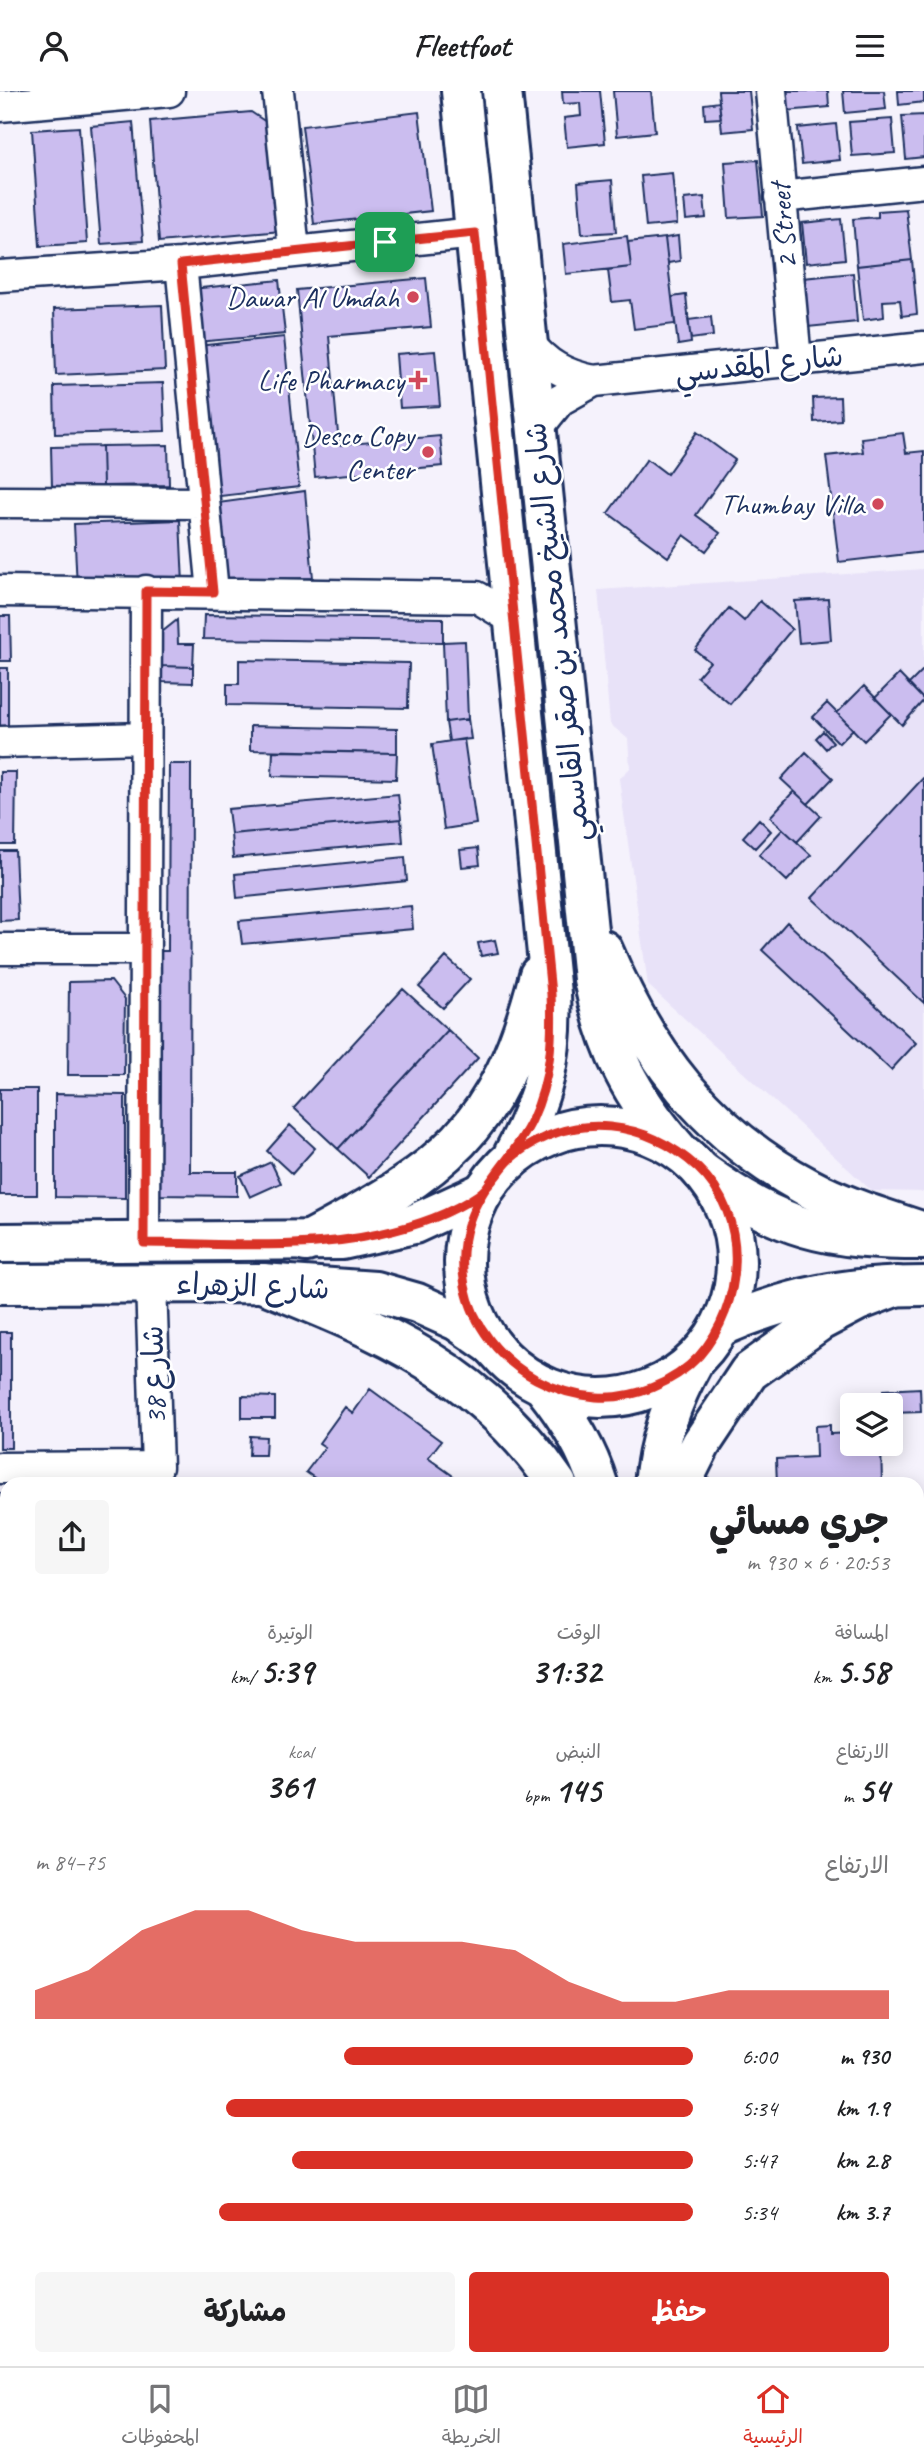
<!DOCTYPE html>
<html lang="ar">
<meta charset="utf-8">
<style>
body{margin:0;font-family:Caveat,"Playpen Sans Arabic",sans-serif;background:#f6f6f6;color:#202124;direction:rtl;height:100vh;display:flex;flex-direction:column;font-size:26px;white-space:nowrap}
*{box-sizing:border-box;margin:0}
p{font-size:23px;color:#757577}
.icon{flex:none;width:38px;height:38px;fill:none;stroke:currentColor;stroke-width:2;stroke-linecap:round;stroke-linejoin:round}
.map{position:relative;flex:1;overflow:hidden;direction:ltr}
.drawer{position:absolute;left:0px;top:1386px;width:924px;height:889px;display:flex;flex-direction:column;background:#fff;border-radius:21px 21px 0 0;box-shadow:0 4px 18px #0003;direction:rtl}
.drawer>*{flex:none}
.buttons{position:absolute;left:840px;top:1302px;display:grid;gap:14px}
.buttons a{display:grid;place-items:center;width:63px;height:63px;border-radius:7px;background:#fff;box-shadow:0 4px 18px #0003;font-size:35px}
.pin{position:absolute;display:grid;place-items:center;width:60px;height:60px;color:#fff;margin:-30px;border-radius:14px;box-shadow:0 4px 10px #0006}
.round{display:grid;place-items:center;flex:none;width:74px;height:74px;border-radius:7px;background:#f6f6f6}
.head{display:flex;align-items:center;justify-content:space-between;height:119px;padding:0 35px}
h1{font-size:38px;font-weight:700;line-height:52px}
.figures{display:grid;grid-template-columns:repeat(3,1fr);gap:10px;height:119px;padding:7px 35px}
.figures div{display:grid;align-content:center}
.figures b{font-size:35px;font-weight:700}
.figures small{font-size:19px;font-weight:400}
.figures p{font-size:19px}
.chart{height:196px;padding:14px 35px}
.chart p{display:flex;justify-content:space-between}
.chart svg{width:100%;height:126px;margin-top:7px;fill:#d93025;opacity:.7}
.cta{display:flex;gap:14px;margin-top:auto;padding:14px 35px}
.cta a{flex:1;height:80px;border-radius:7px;background:#d93025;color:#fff;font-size:28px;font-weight:700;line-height:80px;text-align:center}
.cta a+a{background:#f6f6f6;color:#202124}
ul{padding:0 35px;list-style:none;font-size:23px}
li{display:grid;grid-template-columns:112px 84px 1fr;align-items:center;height:52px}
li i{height:18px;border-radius:9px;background:#d93025}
header{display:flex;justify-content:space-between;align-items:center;height:91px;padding:0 35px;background:#fff;font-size:32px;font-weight:700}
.tab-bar{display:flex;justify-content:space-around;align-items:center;height:98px;border-top:2px solid #e0e0e0;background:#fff;font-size:19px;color:#757577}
.tab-bar a{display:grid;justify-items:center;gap:4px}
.tab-bar .selected{color:#d93025}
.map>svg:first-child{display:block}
</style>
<header><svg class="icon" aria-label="menu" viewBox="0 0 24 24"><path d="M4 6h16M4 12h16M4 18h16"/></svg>Fleetfoot<svg class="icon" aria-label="person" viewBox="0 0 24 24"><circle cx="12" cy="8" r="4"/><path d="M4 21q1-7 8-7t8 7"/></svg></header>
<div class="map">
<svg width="924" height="2275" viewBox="0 0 924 2275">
<rect width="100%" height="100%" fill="#f5f2fc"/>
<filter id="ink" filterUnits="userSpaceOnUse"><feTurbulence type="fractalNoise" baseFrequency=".0143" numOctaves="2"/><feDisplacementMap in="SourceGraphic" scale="14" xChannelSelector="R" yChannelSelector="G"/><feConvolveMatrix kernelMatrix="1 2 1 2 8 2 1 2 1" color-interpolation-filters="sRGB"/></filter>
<g filter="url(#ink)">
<path fill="#e8e2f8" d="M 924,478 L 924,1101 L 872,1100 L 648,894 L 619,688 L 630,677 L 628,648 L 610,633 L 598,499 Z"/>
<path fill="#cbbdef" stroke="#1b2f5e" stroke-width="2" d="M 562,0 L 600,0 L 605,52 L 567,56 L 564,27 L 581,25 L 580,12 L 563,13 Z
M 613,0 L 651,0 L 655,41 L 617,45 Z
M 718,0 L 749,0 L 753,38 L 722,41 Z
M 785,0 L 828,0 L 829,16 L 786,20 Z
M 843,0 L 884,0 L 886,18 L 845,22 Z
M 898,0 L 924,0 L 924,11 L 899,14 Z
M 719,11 L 721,27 L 705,28 L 704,13 Z
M 251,21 L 269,33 L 281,140 L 159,151 L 150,30 Z
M 419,21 L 431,120 L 314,133 L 302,35 Z
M 924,24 L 924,66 L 906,68 L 902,25 Z
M 892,28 L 895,62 L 852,65 L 849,31 Z
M 133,31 L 143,150 L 101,153 L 91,35 Z
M 836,33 L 840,69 L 802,73 L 798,37 Z
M 79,36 L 87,152 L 40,155 L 32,39 Z
M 758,69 L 763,125 L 729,127 L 725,71 Z
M 672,82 L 677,133 L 646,136 L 641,85 Z
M 612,89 L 616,141 L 582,143 L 578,92 Z
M 704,106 L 706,127 L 686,129 L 684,108 Z
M 906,118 L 912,169 L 857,175 L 853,128 L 878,126 L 878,120 Z
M 841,128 L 845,168 L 806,172 L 802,132 Z
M 627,145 L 631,176 L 566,183 L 563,153 Z
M 678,145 L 680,170 L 668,172 L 665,147 Z
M 665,147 L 675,233 L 634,238 L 630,209 L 612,211 L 608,179 L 631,176 L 628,151 Z
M 912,169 L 917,223 L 902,225 L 900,209 L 883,210 L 884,226 L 863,229 L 857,175 Z
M 853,182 L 857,231 L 808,236 L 803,187 Z
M 426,187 L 431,236 L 329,245 L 339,354 L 440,345 L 443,375 L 315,386 L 297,199 Z
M 279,189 L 285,243 L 197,251 L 192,198 Z
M 686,204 L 691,252 L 678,254 L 672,206 Z
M 162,214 L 165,279 L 56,284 L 54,218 Z
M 711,226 L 713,245 L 691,248 L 688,229 Z
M 284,246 L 299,396 L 212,406 L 197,255 Z
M 435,260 L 440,315 L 400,317 L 396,263 Z
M 163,292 L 165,340 L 55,343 L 54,295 Z
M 840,306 L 841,329 L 814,331 L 813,307 Z
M 697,341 L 735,369 L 696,424 L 720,442 L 706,460 L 684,444 L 668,466 L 608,422 L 647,368 L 667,383 Z
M 903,342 L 906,362 L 924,360 L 924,461 L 839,471 L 826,365 L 863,361 L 861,347 Z
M 168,354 L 169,394 L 103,395 L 102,355 Z
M 102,355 L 103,395 L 52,396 L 51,356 Z
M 305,400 L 313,487 L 225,490 L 218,412 Z
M 180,429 L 183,493 L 77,497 L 74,433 Z
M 828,508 L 831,549 L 799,552 L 795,510 Z
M 760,510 L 792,538 L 730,613 L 697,586 L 710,571 L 695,559 L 729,517 L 744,530 Z
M 204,524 L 443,527 L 443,551 L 203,548 Z
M 0,525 L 10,525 L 11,570 L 0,570 Z
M 177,529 L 178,553 L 194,553 L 193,576 L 162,575 L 162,541 Z
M 465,550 L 468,628 L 446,631 L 443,551 Z
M 239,569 L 409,572 L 408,617 L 227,614 L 227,593 L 239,593 Z
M 162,575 L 193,576 L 193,592 L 162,591 Z
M 0,577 L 8,577 L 8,639 L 0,639 Z
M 924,578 L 924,609 L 909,593 Z
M 899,583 L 924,609 L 902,634 L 875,607 Z
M 864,595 L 891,623 L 864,650 L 837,622 Z
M 827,612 L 853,638 L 839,652 L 813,626 Z
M 468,628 L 471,648 L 449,650 L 446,631 Z
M 250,635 L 397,638 L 397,662 L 250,659 Z
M 823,640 L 833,651 L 826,658 L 816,647 Z
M 464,648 L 476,733 L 444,738 L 432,653 Z
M 273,660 L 397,662 L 396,688 L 272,685 Z
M 806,661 L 833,687 L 808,713 L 781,688 Z
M 169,673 L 191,673 L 190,1081 L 237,1081 L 237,1105 L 158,1104 L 159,860 L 168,860 Z
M 0,681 L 16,681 L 15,754 L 0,754 Z
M 924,686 L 924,912 L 812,807 Z
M 794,700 L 821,725 L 797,751 L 770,726 Z
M 398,703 L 401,728 L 231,743 L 228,718 Z
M 401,728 L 403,751 L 233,767 L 231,743 Z
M 759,728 L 771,740 L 755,757 L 743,746 Z
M 783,738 L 811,764 L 787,790 L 759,764 Z
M 478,757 L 480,774 L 462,776 L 460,759 Z
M 0,760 L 15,760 L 18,829 L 0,830 Z
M 405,766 L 407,790 L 237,807 L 235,783 Z
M 411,815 L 413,838 L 242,853 L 239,830 Z
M 787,831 L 916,952 L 891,979 L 762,859 Z
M 495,849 L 498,862 L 481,865 L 478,852 Z
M 446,866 L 470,888 L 443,917 L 419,896 Z
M 111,890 L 125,908 L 124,984 L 68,984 L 69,891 Z
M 403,898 L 448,939 L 338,1058 L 294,1017 Z
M 448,939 L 478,967 L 369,1086 L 338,1058 Z
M 0,998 L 37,998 L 37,1104 L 0,1104 Z
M 55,1003 L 125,1004 L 125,1107 L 55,1106 Z
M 290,1034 L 315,1057 L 292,1083 L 267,1060 Z
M 271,1071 L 281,1092 L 250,1106 L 240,1085 Z
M 0,1241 L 11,1241 L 11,1357 L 0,1357 Z
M 920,1297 L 921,1321 L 891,1322 L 891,1314 L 884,1314 L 883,1299 Z
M 370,1298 L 441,1350 L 428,1367 L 456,1387 L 452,1393 L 323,1393 L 306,1381 L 325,1356 L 319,1352 L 345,1316 L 353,1322 Z
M 242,1305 L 275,1306 L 275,1327 L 242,1327 Z
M 830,1334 L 830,1343 L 852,1342 L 852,1353 L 881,1353 L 882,1393 L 777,1393 L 776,1368 L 816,1366 L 815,1335 Z
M 250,1345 L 266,1346 L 265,1364 L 249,1364 Z
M 0,1402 L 7,1403 L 7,1459 L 0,1459 Z
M 0,1459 L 7,1459 L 7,1516 L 0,1516 Z
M 917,1536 L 924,1537 L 924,1592 L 917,1591 Z
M 0,1546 L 7,1546 L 7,1609 L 0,1609 Z
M 0,1609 L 5,1609 L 7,1661 L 0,1661 Z
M 919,1624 L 924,1624 L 924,1654 L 917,1654 Z
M 0,1698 L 7,1698 L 7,1753 L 0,1753 Z
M 917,1707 L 924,1707 L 924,1725 L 919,1726 L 920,1743 L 917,1743 Z
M 0,1753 L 7,1753 L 7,1810 L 0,1810 Z
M 917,1823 L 924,1823 L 924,1842 L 917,1842 Z
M 0,1851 L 7,1851 L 7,1908 L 0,1908 Z
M 0,1908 L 7,1908 L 7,1966 L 0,1966 Z
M 0,2002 L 7,2002 L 7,2059 L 0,2059 Z
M 0,2059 L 7,2059 L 7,2115 L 0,2116 Z
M 0,2152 L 7,2152 L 7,2210 L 0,2210 Z
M 924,2207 L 924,2237 L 917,2238 L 917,2208 Z
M 0,2210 L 7,2210 L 7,2265 L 0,2265 Z
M 468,2268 L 519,2268 L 520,2275 L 468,2275 Z
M 531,2268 L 567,2268 L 568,2275 L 532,2275 Z
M 572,2268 L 627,2268 L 627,2275 L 573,2275 Z
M 821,2268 L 880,2268 L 881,2275 L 811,2275 L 821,2274 Z"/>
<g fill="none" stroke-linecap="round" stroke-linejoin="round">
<defs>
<path id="street" d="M 278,0 L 294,160
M 771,0 L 796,269
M 0,15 L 169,0
M 780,106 L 924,91
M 181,173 L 213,501
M 0,185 L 181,173 L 475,142
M 527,250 C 546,274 564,284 594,290 L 924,256
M 536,339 L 560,309 L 594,290
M 0,411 L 204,412
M 0,500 L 477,506 L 514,529
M 0,651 L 145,647
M 0,858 L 144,858
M 144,1152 L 146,500
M 0,1377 L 157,1376 L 151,1192
M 917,1469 L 924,1454
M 0,1532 L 7,1532
M 0,1682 L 7,1682
M 0,1832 L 7,1832
M 0,1985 L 7,1985
M 917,2007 L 924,2007
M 0,2136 L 7,2136
M 437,2268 L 437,2275"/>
<path id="secondary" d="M 702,1081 C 782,1139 826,1149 924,1149
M 0,1152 L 342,1149 L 414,1133 L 481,1102
M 0,1193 L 262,1192 L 375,1200 L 417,1212 L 457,1230 L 493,1255
M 720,1236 C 790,1205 848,1195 924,1195"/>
<path id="primary" d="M 461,0 L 551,903 C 554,967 543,1008 513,1064
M 502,0 L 593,888 C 607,958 631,1005 678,1059
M 603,859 C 647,963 707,1043 809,1097 C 844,1116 886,1128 924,1141
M464 1171a136 136 0 1 1 272 0a136 136 0 1 1-272 0Z
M 306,1151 C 443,1078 499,1042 539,884
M 262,1192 C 382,1240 482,1281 557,1393
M 543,1295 C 567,1325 587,1356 598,1393
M 654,1393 C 658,1348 672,1309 694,1270
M 681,1393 L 701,1353 L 749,1281 L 820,1230 L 858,1210 L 897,1195
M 692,2268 L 693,2275
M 737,2268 L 738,2275"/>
</defs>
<use href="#street" stroke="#1b2f5e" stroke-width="35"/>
<use href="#secondary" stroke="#1b2f5e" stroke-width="44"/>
<use href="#primary" stroke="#1b2f5e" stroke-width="44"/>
<use href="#street" stroke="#fff" stroke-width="30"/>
<use href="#secondary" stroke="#fff" stroke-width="38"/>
<use href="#primary" stroke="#fff" stroke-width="38"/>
</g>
</g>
<g fill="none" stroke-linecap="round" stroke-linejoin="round" filter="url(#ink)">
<defs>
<path id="route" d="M 385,151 L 475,142 L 551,903 C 553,947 551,988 532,1029 C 515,1066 482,1091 469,1131 C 441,1219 510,1299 596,1306 C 632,1309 674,1292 699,1265 C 744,1214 751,1126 698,1077 C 646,1029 575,1020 516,1063 C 501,1074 493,1094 478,1104 C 450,1123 412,1136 379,1143 C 303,1160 220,1152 144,1152 L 146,500 L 213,501 L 181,173 L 385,151"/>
</defs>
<use href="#route" stroke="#fff" stroke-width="14"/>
<use href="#route" stroke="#d93025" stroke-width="9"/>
</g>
<g fill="#d1495b" stroke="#fff" stroke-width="2.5">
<circle cx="413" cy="206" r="7"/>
<path d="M414.5 278.5h7v7h7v7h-7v7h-7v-7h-7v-7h7z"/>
<circle cx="428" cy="361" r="7"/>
<circle cx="878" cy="413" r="7"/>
</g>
<g text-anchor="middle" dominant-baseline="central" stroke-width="5" stroke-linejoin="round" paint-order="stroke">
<g font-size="30" fill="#1b2f5e" stroke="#fff">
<text transform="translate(783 135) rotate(-95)">2 Street</text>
<text transform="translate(759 273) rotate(-6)">شارع المقدسي</text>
<text transform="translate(557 541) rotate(-96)">شارع الشيخ محمد بن صقر القاسمي</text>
<text transform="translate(253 1195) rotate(2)">شارع الزهراء</text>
<text transform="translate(154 1284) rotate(-92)">شارع 38</text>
</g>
<g font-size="30" fill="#1b2f5e" stroke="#fff" text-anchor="end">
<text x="399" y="206">Dawar Al Umdah</text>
<text x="404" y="289">Life Pharmacy</text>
<text x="414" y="344">Desco Copy<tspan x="414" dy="34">Center</tspan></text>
<text x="864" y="413">Thumbay Villa</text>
</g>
</g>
</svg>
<div class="buttons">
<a><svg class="icon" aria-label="layers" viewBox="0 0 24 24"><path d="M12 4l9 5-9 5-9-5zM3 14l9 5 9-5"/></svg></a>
</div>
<div class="pin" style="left:385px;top:151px;background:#1e9e55"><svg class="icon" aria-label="arrive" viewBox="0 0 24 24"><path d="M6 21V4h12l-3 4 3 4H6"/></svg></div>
<section class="drawer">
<div class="head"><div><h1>جري مسائي</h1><p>20:53 · 6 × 930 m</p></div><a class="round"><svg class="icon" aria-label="share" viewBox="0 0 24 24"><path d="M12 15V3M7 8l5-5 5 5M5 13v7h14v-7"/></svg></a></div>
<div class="figures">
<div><p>المسافة</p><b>5.58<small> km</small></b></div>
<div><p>الوقت</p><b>31:32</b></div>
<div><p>الوتيرة</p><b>5:39<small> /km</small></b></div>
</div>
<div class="figures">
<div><p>الارتفاع</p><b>54<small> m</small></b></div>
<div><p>النبض</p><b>145<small> bpm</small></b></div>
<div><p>kcal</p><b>361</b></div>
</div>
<div class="chart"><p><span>الارتفاع</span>75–84 m</p>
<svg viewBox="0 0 160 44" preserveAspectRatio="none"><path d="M0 44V34L10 27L20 13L30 6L40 6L50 13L60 17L70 17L80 17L90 20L100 31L110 38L120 38L130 34L140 34L150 34L160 34V44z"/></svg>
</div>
<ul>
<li><b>930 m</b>6:00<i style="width:53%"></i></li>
<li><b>1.9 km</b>5:34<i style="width:71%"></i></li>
<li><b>2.8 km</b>5:47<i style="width:61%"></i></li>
<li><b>3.7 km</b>5:34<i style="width:72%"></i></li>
</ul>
<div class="cta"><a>حفظ</a><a>مشاركة</a></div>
</section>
</div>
<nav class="tab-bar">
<a class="selected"><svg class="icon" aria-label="home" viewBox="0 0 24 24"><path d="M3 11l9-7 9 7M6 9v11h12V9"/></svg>الرئيسية</a>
<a><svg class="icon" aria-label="map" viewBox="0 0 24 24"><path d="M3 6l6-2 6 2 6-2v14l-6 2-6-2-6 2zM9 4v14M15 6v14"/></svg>الخريطة</a>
<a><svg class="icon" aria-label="saved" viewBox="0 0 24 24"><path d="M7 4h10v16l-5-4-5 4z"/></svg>المحفوظات</a>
</nav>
